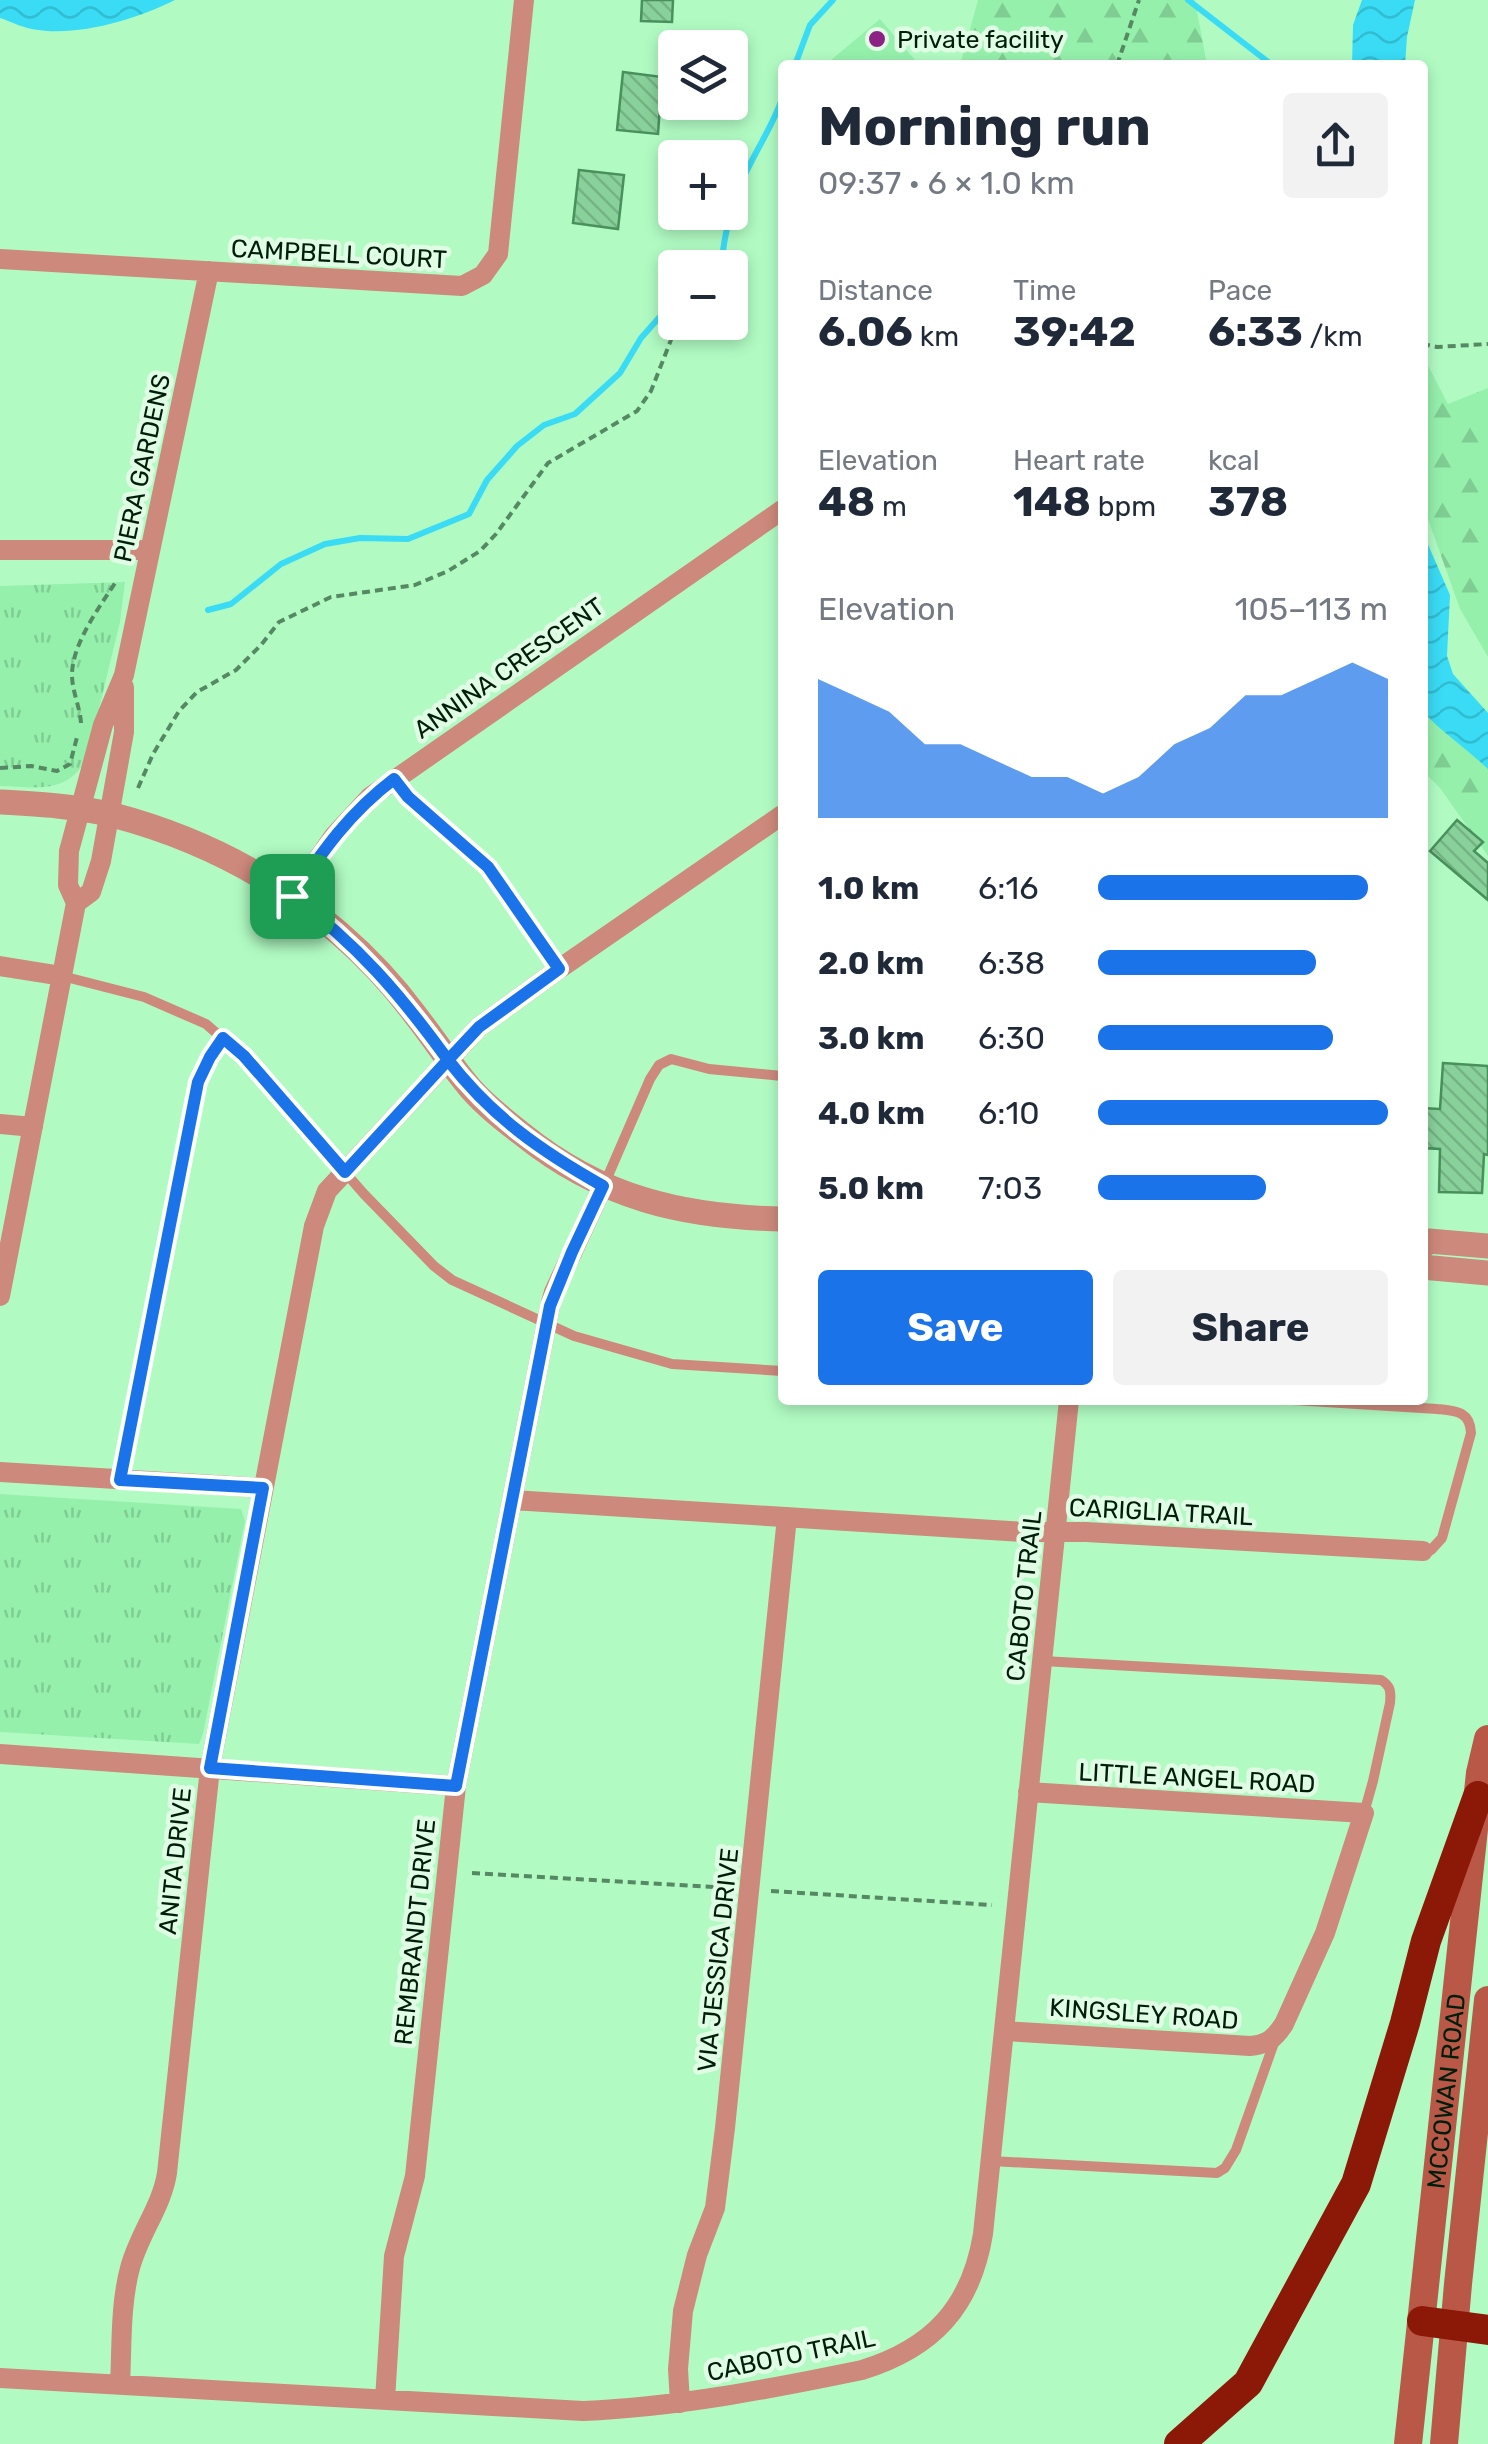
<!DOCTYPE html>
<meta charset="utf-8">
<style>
body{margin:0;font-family:Rubik,sans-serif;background:#f2f2f3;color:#1f2937;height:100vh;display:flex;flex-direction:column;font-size:38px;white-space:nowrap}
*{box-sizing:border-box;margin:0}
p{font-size:32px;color:#747a83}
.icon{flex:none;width:55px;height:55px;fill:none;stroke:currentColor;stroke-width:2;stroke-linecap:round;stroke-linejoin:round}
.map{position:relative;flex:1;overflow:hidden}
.details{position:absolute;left:778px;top:60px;width:650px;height:1345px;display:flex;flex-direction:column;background:#fff;border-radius:10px;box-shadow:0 5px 15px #0003}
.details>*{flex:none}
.buttons{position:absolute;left:658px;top:30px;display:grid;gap:20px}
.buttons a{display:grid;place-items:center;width:90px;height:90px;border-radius:10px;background:#fff;box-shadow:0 5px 15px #0003;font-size:50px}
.pin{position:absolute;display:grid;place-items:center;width:85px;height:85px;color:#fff;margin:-42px;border-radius:20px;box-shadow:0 5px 15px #0006}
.round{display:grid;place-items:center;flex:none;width:105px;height:105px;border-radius:10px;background:#f2f2f3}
.overview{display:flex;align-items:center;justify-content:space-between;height:170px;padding:0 40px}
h1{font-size:55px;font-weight:700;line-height:75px}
.metrics{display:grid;grid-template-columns:repeat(3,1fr);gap:15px;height:170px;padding:10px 40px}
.metrics div{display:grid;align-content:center}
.metrics b{font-size:42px;font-weight:700}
.metrics small{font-size:28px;font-weight:400}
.metrics p{font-size:28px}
.chart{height:280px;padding:20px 40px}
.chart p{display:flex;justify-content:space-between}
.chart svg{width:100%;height:180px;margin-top:10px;fill:#1a73e8;opacity:.7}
.cta{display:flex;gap:20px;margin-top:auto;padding:20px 40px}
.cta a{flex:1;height:115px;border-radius:10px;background:#1a73e8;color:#fff;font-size:40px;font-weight:700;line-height:115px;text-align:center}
.cta a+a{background:#f2f2f3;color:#1f2937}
ul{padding:0 40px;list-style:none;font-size:32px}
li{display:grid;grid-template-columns:160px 120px 1fr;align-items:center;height:75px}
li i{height:25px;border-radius:12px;background:#1a73e8}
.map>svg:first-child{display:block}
</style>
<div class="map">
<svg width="1488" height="2444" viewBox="0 0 1488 2444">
<defs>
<pattern id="grass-tufts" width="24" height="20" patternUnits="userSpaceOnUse" patternTransform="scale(2.5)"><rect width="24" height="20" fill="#95f0ac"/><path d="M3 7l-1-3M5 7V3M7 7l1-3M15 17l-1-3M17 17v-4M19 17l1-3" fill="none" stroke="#7fcd93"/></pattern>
<pattern id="forest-firs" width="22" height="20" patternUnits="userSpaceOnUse" patternTransform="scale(2.5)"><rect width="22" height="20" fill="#95f0ac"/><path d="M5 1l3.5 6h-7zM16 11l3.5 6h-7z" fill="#7fcd93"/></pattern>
<pattern id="water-waves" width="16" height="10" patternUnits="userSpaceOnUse" patternTransform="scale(2.5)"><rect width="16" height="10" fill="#3adbf5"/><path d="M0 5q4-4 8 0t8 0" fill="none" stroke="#31bcd1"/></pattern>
<pattern id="building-back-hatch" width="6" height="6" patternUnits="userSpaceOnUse" patternTransform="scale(2.5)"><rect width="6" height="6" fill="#89d19b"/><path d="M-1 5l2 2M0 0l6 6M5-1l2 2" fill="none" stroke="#74b384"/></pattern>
</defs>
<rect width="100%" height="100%" fill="#b1fbc3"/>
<path fill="url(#grass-tufts)" d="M 125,582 L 120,622 L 87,758 C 67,795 36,787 0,786 L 0,586 Z
M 0,1494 L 241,1509 L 245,1521 L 203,1734 L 199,1744 L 0,1732 Z"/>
<path fill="url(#forest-firs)" d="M 978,0 L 1195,0 L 1207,65 L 960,65 Z
M 1423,356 L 1448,404 L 1488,388 L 1488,657 L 1460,609 L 1423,505 Z
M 1422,663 L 1488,738 L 1488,856 L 1440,788 L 1423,771 Z"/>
<path fill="#95f0ac" d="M 880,19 L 915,60 L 908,65 L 825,65 Z"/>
<path fill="url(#water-waves)" d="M 0,0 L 175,0 C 137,19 81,36 38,30 C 25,29 12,22 0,18 Z
M 1362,0 L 1415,0 L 1407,37 L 1405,65 L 1352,65 L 1353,25 Z
M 1423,533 L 1450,595 L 1447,656 L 1453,674 L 1488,713 L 1488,769 C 1467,749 1443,733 1423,712 Z"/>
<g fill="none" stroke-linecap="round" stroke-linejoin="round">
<path stroke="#3adbf5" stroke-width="6" d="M 1188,0 L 1272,65
M 795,65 L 810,25 L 833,0
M 721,268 C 723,245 728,220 735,198 C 746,165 770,133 782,99
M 208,610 L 231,604 L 281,564 L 325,544 L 360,538 L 408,539 L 469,514 L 487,480 L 517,446 L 544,425 L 575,414 L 620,373 L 641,338 L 664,312 L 675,292"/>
</g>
<path fill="url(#building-back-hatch)" stroke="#49905d" stroke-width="2.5" d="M 642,0 L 673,0 L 672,22 L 641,21 Z
M 623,72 L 662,77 L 658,134 L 617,130 Z
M 579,170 L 624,175 L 618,229 L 573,223 Z
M 1457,820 L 1483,842 L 1474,851 L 1488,863 L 1488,900 L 1430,851 Z
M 1443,1063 L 1488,1066 L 1488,1155 L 1484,1154 L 1482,1193 L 1439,1192 L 1440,1149 L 1422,1148 L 1422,1108 L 1440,1109 Z"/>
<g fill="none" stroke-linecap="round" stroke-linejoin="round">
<path stroke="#568863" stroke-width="4" stroke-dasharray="8 5" stroke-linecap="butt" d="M 1117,65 L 1139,0
M 1422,344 L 1437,347 L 1488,344
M 81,723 C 80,707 72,691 72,675 C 72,643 101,605 117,580
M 0,768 L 31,766 L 57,771 L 70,764 L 77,737
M 138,788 L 153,754 L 179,711 L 197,692 L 236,670 L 261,645 L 279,622 L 331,597 L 415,585 L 448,571 L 480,551 L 496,534 L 548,463 L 637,411 L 651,391 L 678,322
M 472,1873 L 731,1888
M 771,1891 L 992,1905"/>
<path stroke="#cd897c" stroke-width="10" d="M 394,779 L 407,797 L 488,867 L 559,969
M 62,976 L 144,997 L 206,1024 L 244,1057 L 364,1194 L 434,1266 L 452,1280 L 574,1336 L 672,1364 L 782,1371
M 604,1185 L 650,1079 L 659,1065 L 671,1059 L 709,1069 L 782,1076
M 1293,1400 L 1437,1409 C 1456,1411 1470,1411 1471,1433 L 1442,1538 L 1431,1550 L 1423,1551
M 121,1479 L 198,1081 L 223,1038
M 1043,1661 L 1381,1680 C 1391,1686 1391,1692 1390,1703 L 1373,1781 L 1364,1813
M 991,2161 L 1217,2173 L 1225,2168 L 1236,2150 L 1275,2040"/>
<path stroke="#cd897c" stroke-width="20" d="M 0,259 L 462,286 L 483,275 L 498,254 L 524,0
M 0,550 L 150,550
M 292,896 L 334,836 L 370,797 L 782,510
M 76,903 L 91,892 L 101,861 L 124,732 L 124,687
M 0,966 L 62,976
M 0,1124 L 33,1127
M 0,1296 L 76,903 L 68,885 L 69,851 L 103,725 L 124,675 L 209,271
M 0,1472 L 263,1488
M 512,1500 L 1024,1532 L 1086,1532 L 1423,1551
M 0,1754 L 456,1786
M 1004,2031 L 1250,2046 C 1267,2045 1275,2038 1284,2024 L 1325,1933 L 1364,1813 L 1028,1792
M 0,2378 L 583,2411 C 677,2407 770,2389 862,2370 C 933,2348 971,2307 983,2234 L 1069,1400
M 120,2385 C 122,2347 120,2305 130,2268 C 139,2234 162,2206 167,2173 L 210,1768 L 314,1226 L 327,1191 L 479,1027 L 559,969 L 782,815
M 385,2400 L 394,2256 L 415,2176 L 456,1786 L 550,1306 L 554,1292 L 603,1186
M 680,2403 L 678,2369 L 683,2311 L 697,2255 L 715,2208 L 725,2128 L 787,1517"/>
<path stroke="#cd897c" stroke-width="25" d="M 0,802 C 37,804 76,806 113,815 C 196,837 274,876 339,933 C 368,958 394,986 416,1016 C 435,1040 451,1066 471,1089 C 486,1106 504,1120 522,1134 C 601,1198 683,1217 782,1219
M 1422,1247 L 1429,1241 L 1488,1246
M 1422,1267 L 1488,1273"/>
<g stroke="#ba5848" stroke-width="28">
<path id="s1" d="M 1408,2444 L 1480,1773 L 1488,1739"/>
<path d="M 1444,2444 L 1458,2284 L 1488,2000"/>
</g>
<path stroke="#8c1807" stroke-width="30" d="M 1422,2321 L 1488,2330
M 1179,2444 L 1248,2383 L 1356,2184 L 1405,2023 L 1426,1941 L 1478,1796"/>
</g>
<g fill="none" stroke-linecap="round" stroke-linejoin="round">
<defs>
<path id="route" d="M 292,896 C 357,944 400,994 448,1060 L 345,1172 L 244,1056 L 223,1038 L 210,1057 L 198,1082 L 120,1480 L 263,1488 L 210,1768 L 456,1786 L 550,1306 L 572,1252 L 603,1186 C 541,1151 492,1117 448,1060 L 479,1027 L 559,969 L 488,867 L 408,797 L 394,779 C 349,813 323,851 292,896"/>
</defs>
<use href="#route" stroke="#fff" stroke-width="20"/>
<use href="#route" stroke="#1a73e8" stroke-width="12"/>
</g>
<circle fill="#8d2285" stroke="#e0fce5" stroke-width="4" cx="877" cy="39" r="10"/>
<g text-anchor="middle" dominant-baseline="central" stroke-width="9" stroke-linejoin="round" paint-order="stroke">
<g font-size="25" fill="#011e0a" stroke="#e0fce5" text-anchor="start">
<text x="897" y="39">Private facility</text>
</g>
<g font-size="25" fill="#011e0a" stroke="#e0fce5">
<text transform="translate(339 254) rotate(3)">CAMPBELL COURT</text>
<text transform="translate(142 468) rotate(-78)">PIERA GARDENS</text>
<text transform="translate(509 668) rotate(-35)">ANNINA CRESCENT</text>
<text transform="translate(1161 1512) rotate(3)">CARIGLIA TRAIL</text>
<text transform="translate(1024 1596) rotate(-84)">CABOTO TRAIL</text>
<text transform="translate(1197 1778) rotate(3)">LITTLE ANGEL ROAD</text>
<text transform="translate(175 1861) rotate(-84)">ANITA DRIVE</text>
<text transform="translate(415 1932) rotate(-84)">REMBRANDT DRIVE</text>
<text transform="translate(718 1960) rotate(-84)">VIA JESSICA DRIVE</text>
<text transform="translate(1144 2014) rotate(4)">KINGSLEY ROAD</text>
<text stroke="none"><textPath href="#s1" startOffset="355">MCCOWAN ROAD</textPath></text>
<text transform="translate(791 2355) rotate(-12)">CABOTO TRAIL</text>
</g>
</g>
</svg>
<div class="buttons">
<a><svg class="icon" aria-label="layers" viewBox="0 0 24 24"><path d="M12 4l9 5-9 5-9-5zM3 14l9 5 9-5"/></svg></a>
<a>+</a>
<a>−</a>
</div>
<div class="pin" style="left:292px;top:896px;background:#1e9e55"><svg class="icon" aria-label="arrive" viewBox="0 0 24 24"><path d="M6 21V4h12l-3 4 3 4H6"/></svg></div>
<section class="details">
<div class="overview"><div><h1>Morning run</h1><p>09:37 · 6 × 1.0 km</p></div><a class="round"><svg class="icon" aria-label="share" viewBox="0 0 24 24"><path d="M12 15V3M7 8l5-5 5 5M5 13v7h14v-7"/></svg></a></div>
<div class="metrics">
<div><p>Distance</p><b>6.06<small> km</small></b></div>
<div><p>Time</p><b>39:42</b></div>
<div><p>Pace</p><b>6:33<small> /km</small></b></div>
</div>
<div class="metrics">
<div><p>Elevation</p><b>48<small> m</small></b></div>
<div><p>Heart rate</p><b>148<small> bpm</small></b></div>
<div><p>kcal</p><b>378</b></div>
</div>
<div class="chart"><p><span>Elevation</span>105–113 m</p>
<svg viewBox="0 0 160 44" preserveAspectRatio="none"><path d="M0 44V10L10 14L20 18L30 26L40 26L50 30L60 34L70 34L80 38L90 34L100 26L110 22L120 14L130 14L140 10L150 6L160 10V44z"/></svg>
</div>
<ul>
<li><b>1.0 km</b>6:16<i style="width:93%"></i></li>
<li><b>2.0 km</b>6:38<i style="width:75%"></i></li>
<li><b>3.0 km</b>6:30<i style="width:81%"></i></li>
<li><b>4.0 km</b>6:10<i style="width:100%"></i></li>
<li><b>5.0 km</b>7:03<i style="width:58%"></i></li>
</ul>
<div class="cta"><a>Save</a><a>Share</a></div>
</section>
</div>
